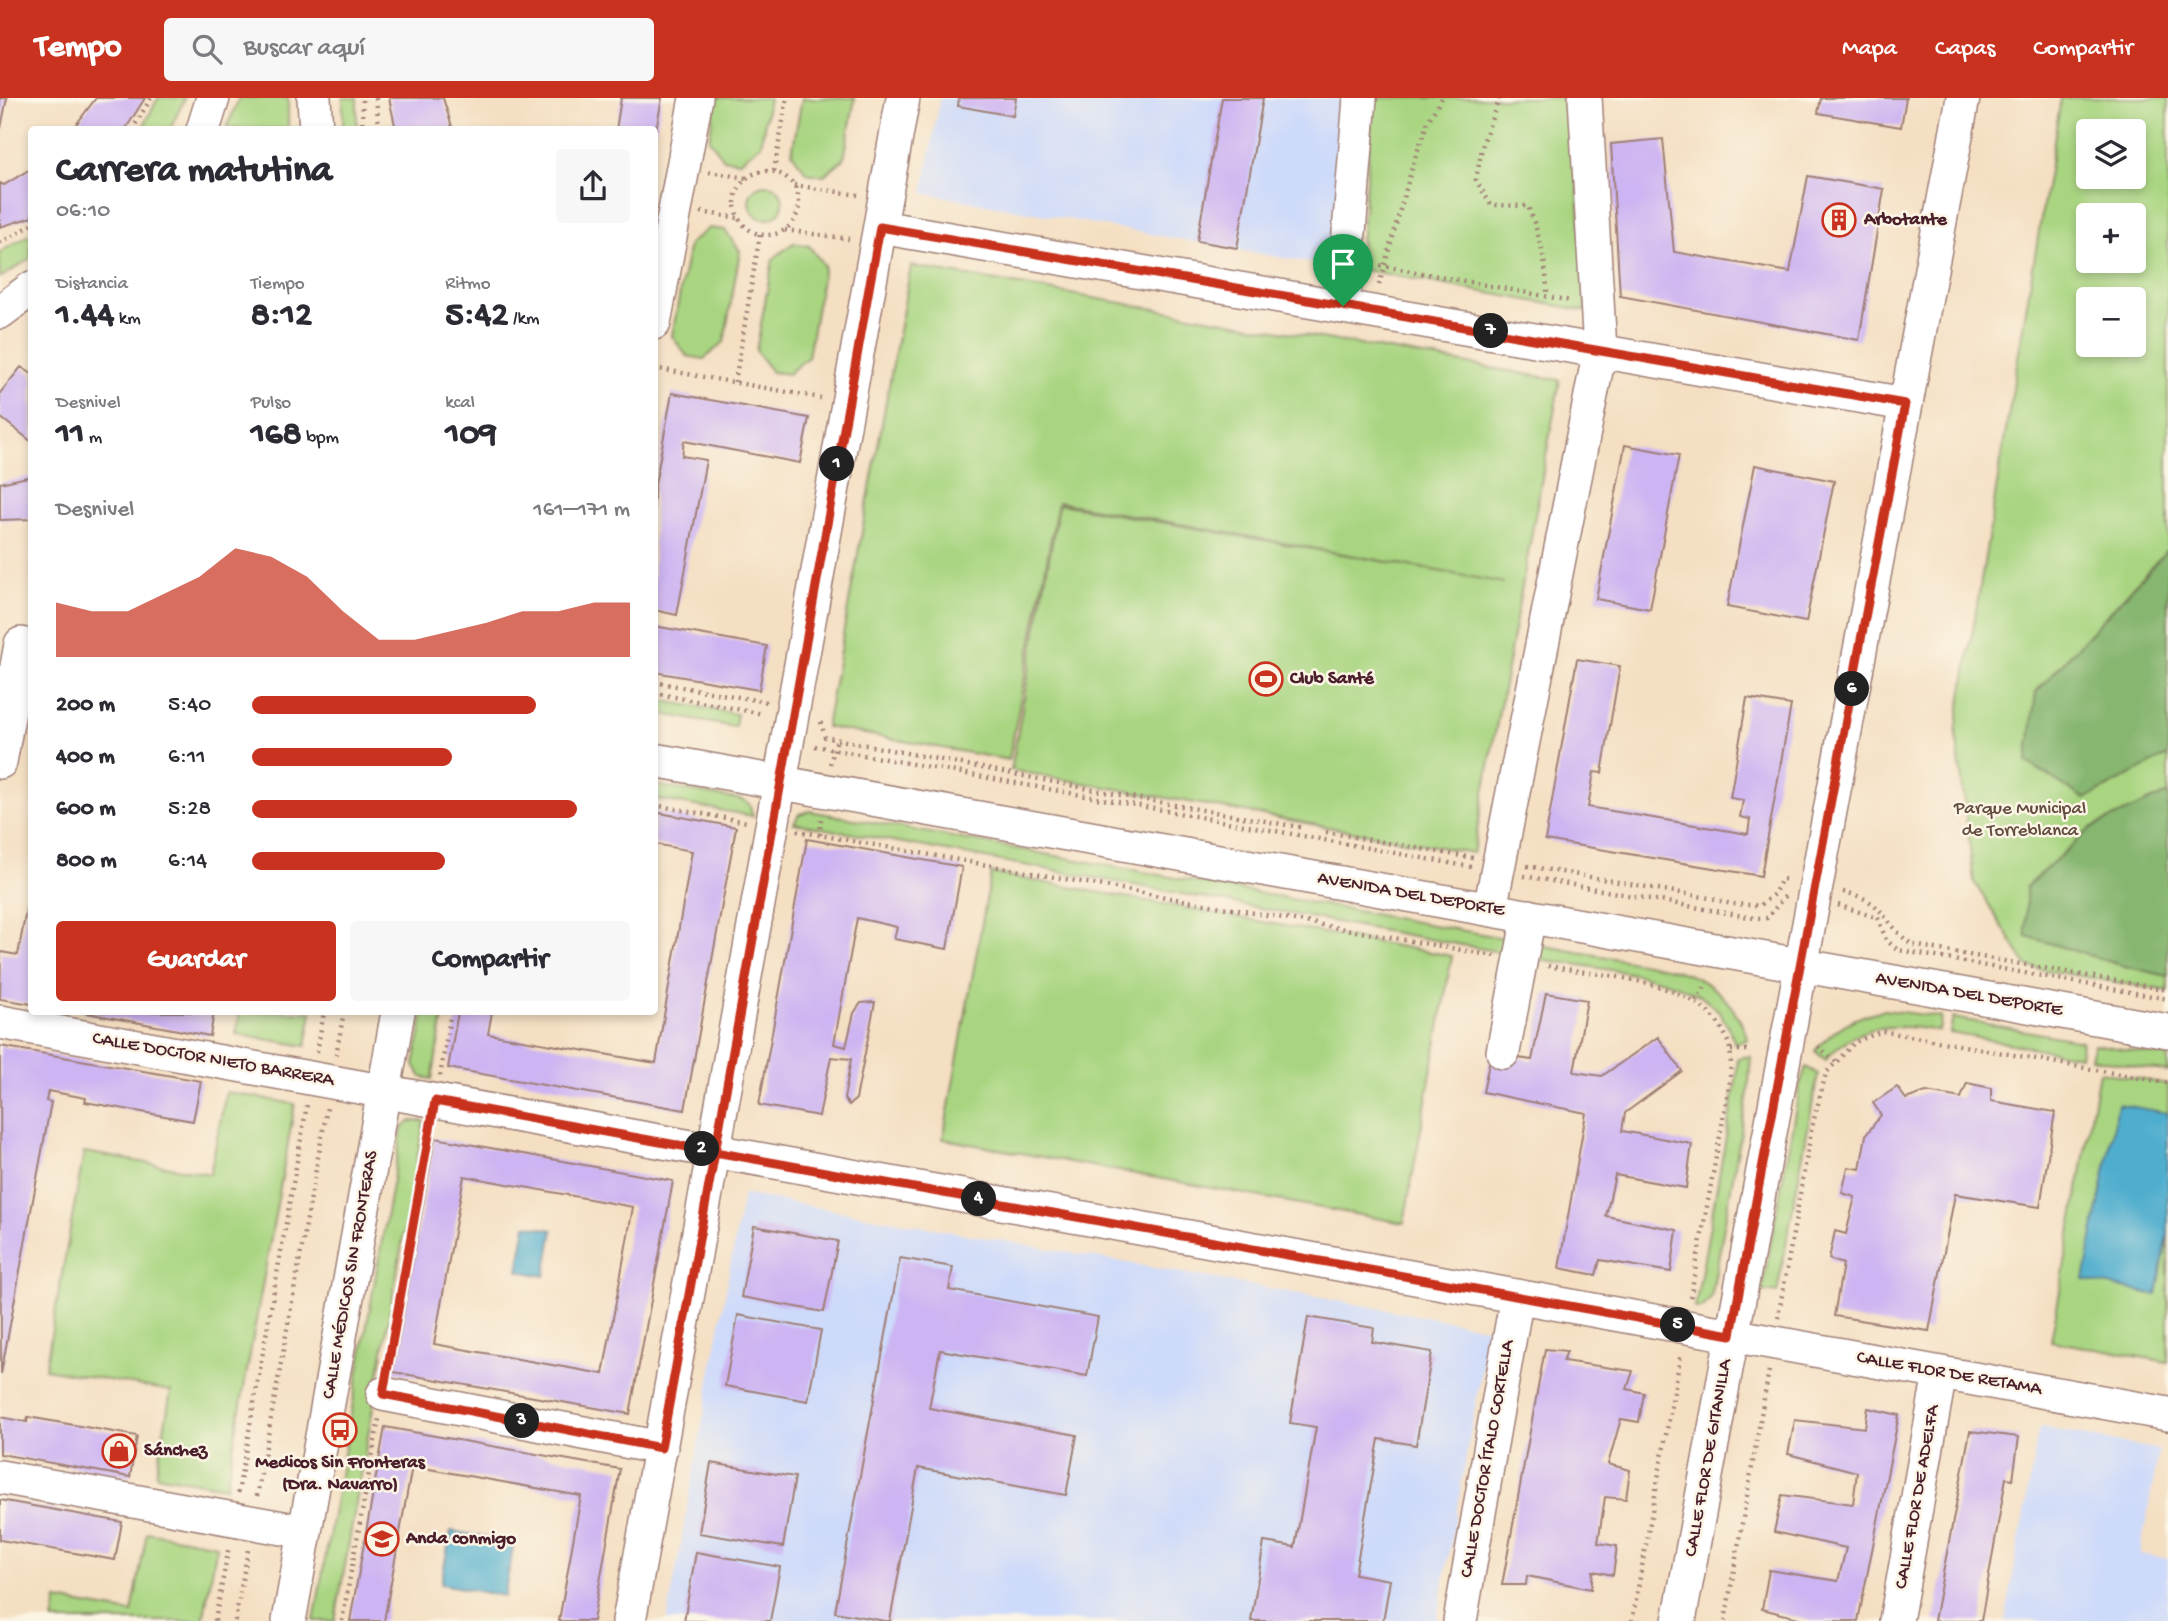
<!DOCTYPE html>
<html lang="es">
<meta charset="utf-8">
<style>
body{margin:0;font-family:"Gochi Hand",sans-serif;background:#f7f7f7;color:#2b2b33;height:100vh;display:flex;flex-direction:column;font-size:26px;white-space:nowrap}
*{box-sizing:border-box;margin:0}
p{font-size:23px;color:#7c7c81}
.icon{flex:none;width:38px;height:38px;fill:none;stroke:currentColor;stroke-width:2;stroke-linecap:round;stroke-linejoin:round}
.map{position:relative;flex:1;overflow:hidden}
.sheet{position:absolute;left:28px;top:28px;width:630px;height:889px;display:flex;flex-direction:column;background:#fff;border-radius:7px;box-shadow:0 4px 10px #0003}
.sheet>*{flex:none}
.fabs{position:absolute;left:2076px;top:21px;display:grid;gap:14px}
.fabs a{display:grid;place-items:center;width:70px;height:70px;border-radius:7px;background:#fff;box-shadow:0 4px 10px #0003;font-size:35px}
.pin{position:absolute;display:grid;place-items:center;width:60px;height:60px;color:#fff;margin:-72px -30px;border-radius:50% 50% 50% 0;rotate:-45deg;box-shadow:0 0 7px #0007}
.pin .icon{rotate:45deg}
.km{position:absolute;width:35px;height:35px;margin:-18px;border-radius:50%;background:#222;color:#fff;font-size:19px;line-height:35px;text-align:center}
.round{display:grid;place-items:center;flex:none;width:74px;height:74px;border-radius:7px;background:#f7f7f7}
.summary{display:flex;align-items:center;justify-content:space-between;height:119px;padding:0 28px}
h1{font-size:38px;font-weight:700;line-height:52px}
.stats{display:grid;grid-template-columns:repeat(3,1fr);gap:10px;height:119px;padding:7px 28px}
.stats div{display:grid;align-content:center}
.stats b{font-size:35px;font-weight:700}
.stats small{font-size:19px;font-weight:400}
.stats p{font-size:19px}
.chart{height:196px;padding:14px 28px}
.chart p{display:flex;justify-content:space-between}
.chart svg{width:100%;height:126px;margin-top:7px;fill:#c8321e;opacity:.7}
.primary-button{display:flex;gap:14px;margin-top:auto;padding:14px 28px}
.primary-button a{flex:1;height:80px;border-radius:7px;background:#c8321e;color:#fff;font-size:28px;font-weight:700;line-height:80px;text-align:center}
.primary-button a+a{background:#f7f7f7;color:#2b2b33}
ul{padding:0 28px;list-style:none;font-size:23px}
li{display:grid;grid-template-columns:112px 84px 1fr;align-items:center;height:52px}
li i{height:18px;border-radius:9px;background:#c8321e}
header{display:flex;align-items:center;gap:42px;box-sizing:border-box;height:98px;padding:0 35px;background:#c8321e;color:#fff}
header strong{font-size:33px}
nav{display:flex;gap:38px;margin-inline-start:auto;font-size:24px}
.search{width:490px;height:63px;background:#f7f7f7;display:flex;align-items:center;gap:18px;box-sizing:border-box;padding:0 24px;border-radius:7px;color:#7c7c81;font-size:26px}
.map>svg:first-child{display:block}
</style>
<header>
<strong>Tempo</strong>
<div class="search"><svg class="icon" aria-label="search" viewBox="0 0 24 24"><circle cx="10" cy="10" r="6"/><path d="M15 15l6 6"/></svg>Buscar aquí</div>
<nav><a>Mapa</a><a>Capas</a><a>Compartir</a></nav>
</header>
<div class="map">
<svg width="2168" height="1523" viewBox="0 0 2168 1523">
<rect width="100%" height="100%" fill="#fcf5e5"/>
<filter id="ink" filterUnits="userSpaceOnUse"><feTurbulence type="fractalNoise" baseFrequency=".0143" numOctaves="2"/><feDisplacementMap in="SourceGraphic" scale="14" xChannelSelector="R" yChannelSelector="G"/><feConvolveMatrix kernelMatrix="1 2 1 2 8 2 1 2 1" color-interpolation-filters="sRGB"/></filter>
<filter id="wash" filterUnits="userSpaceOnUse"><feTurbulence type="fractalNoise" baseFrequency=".00686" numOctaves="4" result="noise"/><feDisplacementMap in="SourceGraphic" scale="28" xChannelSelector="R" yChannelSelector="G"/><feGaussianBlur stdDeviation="1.57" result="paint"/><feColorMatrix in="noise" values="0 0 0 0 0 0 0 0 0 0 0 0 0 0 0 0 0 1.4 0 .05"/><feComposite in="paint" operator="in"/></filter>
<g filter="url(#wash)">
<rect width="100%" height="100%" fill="#f4dfc2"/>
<path fill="#cedafa" d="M 940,0 L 1351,0 L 1338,170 L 923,95 Z
M 743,1096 L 1489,1230 L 1437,1523 L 667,1523 Z
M 2039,1329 L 2159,1352 L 2140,1456 L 2168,1461 L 2168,1523 L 2005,1523 Z"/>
<path fill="#a9d581" stroke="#7a7a56" stroke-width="2" fill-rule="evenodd" d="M 158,0 L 185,0 L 170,31 L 142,31 Z
M 239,0 L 288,0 L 288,31 L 226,31 Z
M 343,0 L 357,0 L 357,31 L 343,31 Z
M 716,0 L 769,0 L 761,47 L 740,63 L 724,61 L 709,41 Z
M 802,0 L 855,0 L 844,61 L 823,78 L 807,75 L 792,55 Z
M 1373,0 L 1572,0 L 1586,213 L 1359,171 Z
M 2061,0 L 2168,0 L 2168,451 L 2036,594 L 2162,661 L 2168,657 L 2168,695 L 2092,729 L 2026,789 L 2027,838 L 2124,868 L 2168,878 L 2168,893 L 2028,869 L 1974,784 L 1956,634 ZM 2088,33 L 2133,33 L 2133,79 L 2088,79 ZM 2088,117 L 2133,117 L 2133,163 L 2088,163 ZM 2088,201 L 2133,201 L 2133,247 L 2088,247 Z
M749 104a17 17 0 1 1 34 0a17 17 0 1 1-34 0Z
M 709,130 L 725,132 L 740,153 L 724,244 L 704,261 L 687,258 L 672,238 L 689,146 Z
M 31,136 L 31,160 L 0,180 L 0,154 Z
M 793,145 L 809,148 L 824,168 L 808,259 L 788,276 L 772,274 L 756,253 L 773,161 Z
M 911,168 L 1560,282 L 1473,755 L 1011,672 L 1059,406 L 1504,485 L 1058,404 L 1009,662 L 826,629 Z
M 654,601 L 737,616 L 735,629 L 655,615 Z
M 654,687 L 743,702 L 749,706 L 753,718 L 655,701 Z
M 810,713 L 1509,841 L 1511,856 L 794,725 L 799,716 Z
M 991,775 L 1452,858 L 1404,1125 L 943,1041 Z
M 1539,847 C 1568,852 1596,857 1624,862 C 1683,872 1726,878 1748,941 L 1735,946 C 1729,930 1723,916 1710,905 C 1674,875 1580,868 1532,860 Z
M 1884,912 L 1941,919 L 1939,933 C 1895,925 1856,924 1826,962 L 1815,953 C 1834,930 1855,918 1884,912 Z
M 240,914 L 312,914 L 306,948 L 236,936 Z
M 424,914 L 444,914 L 432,981 L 422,979 L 414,967 Z
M 1953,920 L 2082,943 L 2080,958 L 1950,935 Z
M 2094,946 L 2168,959 L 2168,974 L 2091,960 Z
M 1751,958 L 1748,996 L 1711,1200 L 1702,1210 L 1695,1210 L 1736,984 L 1738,960 Z
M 1806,969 L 1818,976 L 1777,1195 L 1762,1193 L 1800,987 Z
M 2099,974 L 2168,986 L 2168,1264 L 2051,1243 Z
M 226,994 L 295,1006 L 226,1389 L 156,1377 L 171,1293 L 45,1271 L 84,1054 L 210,1076 Z
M 410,1023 L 424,1023 L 335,1523 L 314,1523 L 402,1031 Z
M 147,1434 L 217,1447 L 203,1523 L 53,1523 L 57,1502 L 132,1515 Z"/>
<path fill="#86b66f" stroke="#686a4d" stroke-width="2" d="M 2168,451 L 2168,657 L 2085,701 L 2027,664 L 2036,594 Z
M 2168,695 L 2168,878 L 2124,868 L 2026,838 L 2026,789 L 2092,729 Z"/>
<path fill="#4faece" stroke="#4c667c" stroke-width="2" d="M 2118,1006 L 2168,1015 L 2168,1135 L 2157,1197 L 2084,1182 Z
M 526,1127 L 553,1132 L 545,1178 L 518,1173 Z
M 451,1433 L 514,1444 L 504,1498 L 441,1486 Z"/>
<g id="blocks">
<path fill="#cdb4f2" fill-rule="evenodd" d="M 0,0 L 7,0 L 1,30 L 0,30 Z
M 96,0 L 145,0 L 125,32 L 72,32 Z
M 389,0 L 443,0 L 453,32 L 396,32 Z
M 621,0 L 662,0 L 656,32 L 616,32 Z
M 959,0 L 1016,0 L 1013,18 L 958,8 Z
M 1222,0 L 1263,0 L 1237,150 L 1197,143 Z
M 1821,0 L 1906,0 L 1901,29 L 1818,15 Z
M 1663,41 L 1674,154 L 1790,174 L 1808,78 L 1884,91 L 1859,242 L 1620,198 L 1611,46 Z
M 32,70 L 32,119 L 0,129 L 0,85 L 4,87 Z
M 21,269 L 32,276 L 32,344 L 0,319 L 0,295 Z
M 672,295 L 809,320 L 800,365 L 684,343 L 682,358 L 706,362 L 677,517 L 654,512 L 654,392 Z
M 1625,347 L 1679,357 L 1650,511 L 1596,501 Z
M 1755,367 L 1834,383 L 1806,524 L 1727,509 Z
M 32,378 L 32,421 L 0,422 L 0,385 Z
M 654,528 L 767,548 L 759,592 L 654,574 Z
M 1577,561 L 1620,568 L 1602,675 L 1594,674 L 1588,709 L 1748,736 L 1750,721 L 1740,719 L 1743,702 L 1730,700 L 1747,600 L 1791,607 L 1761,778 L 1545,742 Z
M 654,714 L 736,729 L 685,1012 L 448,970 L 458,914 L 492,914 L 488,936 L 656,965 L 692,753 L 654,746 Z
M 807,741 L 962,769 L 947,851 L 894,841 L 897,829 L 857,820 L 834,946 L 846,949 L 854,915 L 861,905 L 875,904 L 856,1001 L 849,1007 L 844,1001 L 851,961 L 831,959 L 819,1018 L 759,1007 Z
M 30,790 L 32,791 L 32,906 L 0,901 L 1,854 L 18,857 Z
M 1546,895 L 1587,902 L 1574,974 L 1602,978 L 1658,939 L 1682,973 L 1625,1015 L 1622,1033 L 1692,1046 L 1686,1090 L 1615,1077 L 1606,1118 L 1677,1132 L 1671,1174 L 1600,1162 L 1596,1177 L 1559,1170 L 1586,1015 L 1483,994 L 1491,956 L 1532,962 Z
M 81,914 L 214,914 L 210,938 Z
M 0,948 L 201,983 L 193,1023 L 85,1004 L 86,1000 L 48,993 L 46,1003 L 51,1004 L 1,1276 Z
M 1967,985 L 1991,990 L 1991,1003 L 2055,1014 L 2040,1109 L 1955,1096 L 1929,1233 L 1834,1218 L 1843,1166 L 1829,1161 L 1835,1133 L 1846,1136 L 1855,1099 L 1842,1095 L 1848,1069 L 1860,1071 L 1866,1037 L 1881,1017 L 1873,1005 L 1897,989 L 1906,1001 L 1926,994 L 1961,1000 Z
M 435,1040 L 673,1083 L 630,1316 L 393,1274 ZM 464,1078 L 633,1109 L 603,1276 L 434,1246 Z
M 754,1128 L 838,1143 L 824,1214 L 741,1199 Z
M 900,1160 L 953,1169 L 949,1192 L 1098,1219 L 1087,1278 L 940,1252 L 929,1310 L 1077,1337 L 1066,1397 L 918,1370 L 890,1523 L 885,1523 L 835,1514 Z
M 738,1217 L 821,1232 L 808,1303 L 725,1288 Z
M 1308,1219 L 1374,1230 L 1372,1244 L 1432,1254 L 1416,1347 L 1379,1341 L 1355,1476 L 1390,1482 L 1383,1523 L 1251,1523 L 1264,1444 L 1295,1449 L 1316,1329 L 1290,1325 Z
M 1545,1251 L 1567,1253 L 1563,1263 L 1633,1273 L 1627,1291 L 1644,1295 L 1639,1324 L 1621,1321 L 1608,1366 L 1630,1372 L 1626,1401 L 1605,1399 L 1598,1445 L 1617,1448 L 1613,1477 L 1593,1473 L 1591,1491 L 1527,1478 L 1526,1487 L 1502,1487 Z
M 1868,1310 L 1899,1317 L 1858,1523 L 1811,1523 L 1762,1511 L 1769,1472 L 1838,1483 L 1846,1450 L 1774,1434 L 1782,1397 L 1853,1406 L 1857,1374 L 1788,1356 L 1795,1322 L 1865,1330 Z
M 0,1319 L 27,1324 L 28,1319 L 137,1338 L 130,1379 L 0,1356 Z
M 385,1329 L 620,1371 L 593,1523 L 559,1523 L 581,1398 L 412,1368 L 384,1523 L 350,1523 Z
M 1970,1333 L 2019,1339 L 2013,1381 L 2006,1380 L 1981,1523 L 1934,1523 Z
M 711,1365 L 795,1379 L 783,1449 L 699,1435 Z
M 0,1402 L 122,1424 L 115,1462 L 0,1442 Z
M 696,1454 L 780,1469 L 770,1523 L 684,1523 Z"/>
</g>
</g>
<g filter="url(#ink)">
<use href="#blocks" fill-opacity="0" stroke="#9f7f76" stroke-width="2"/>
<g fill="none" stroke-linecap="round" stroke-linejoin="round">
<defs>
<path id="minor" d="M 314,0 L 316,32
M 203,32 L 213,0
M 880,129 L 1905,306
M 1343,208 L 1360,0
M 0,214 L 32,190
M 654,225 L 696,0
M 654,662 L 2168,933
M 0,664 L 21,546
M 1490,811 L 1600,252 L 1585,0
M 0,924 L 2168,1316
M 1503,954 L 1529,818
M 383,1296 L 661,1350
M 0,1379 L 305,1434
M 289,1523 L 398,914
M 629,1523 L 903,0
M 1460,1523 L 1517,1198
M 1679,1523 L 1963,0
M 1896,1523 L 1940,1275"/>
</defs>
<use href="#minor" stroke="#9f7f76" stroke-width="36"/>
<path stroke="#9f7f76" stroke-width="4.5" stroke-dasharray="2 5" stroke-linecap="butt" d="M 376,0 L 379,32
M 1499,0 L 1483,45 L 1476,82 L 1491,107 L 1528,108 C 1540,139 1547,165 1547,198
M 132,32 L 151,0
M 362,32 L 363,0
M 774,73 L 787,0
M735 105a32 32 0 1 1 64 0a32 32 0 1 1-64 0Z
M 709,74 L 746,80
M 794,87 L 858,97
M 701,114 L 738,120
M 785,132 L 849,141
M 0,145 L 32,127
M 1373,166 L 1571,203
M 1379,187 L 1413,66 L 1428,23 L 1442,0
M 654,270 L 821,300
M 735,284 L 760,136
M 654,584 L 767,604
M 654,595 L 763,616
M 821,624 L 825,639 L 1130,699 L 1304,730
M 815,648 L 1471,769
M 830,666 L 837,641
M 654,707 L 747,724
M 797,733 L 1495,858
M 1326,734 L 1473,760
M 820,737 L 821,720
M 1527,768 L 1715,801 C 1735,809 1740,805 1759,808 L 1774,796 L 1782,781 L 1790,782
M 1524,778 L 1754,820 L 1767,820 L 1785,798
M 1843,794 C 1886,802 1881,825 1913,847 L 2168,892
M 1838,807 L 1878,820 L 1886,842 L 1898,852 L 2168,901
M 1548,868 C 1606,879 1714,881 1730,951 C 1732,961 1730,973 1730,983 L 1690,1201
M 1696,903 L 1707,885
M 1818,949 L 1836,964
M 1731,952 L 1750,952
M 317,954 L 324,914
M 336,957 L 344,914
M 440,978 L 451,914
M 1778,1220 L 1812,1029 L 1826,975 L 1855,944 L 1882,933 L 2168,985
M 387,1271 L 431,1028
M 238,1395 L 307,1007
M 257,1398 L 327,1010
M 215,1523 L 229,1448
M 235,1523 L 248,1452
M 342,1523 L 379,1321
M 1632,1523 L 1681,1255
M 1725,1523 L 1769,1272"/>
<use href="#minor" stroke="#fff" stroke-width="33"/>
</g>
</g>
<g fill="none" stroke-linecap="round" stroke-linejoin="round" filter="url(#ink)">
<defs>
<path id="route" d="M 1343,208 L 880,129 L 715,1054 L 435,1003 L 383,1296 L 661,1350 L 715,1054 L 1731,1237 L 1905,306 L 1343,208"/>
</defs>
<use href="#route" stroke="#fff" stroke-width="14"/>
<use href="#route" stroke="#c8321e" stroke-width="9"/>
</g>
<defs>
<symbol id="building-ring" viewBox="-11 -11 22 22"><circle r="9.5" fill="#fcf5e5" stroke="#c8321e" stroke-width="1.5"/><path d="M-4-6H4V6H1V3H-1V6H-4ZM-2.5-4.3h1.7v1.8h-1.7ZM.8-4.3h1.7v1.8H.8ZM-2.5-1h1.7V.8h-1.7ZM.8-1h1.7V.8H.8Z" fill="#c8321e"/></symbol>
<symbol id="stadium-ring" viewBox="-11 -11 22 22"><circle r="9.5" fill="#fcf5e5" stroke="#c8321e" stroke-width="1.5"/><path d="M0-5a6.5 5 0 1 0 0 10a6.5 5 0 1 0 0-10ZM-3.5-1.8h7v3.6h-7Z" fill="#c8321e"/></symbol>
<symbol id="bus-ring" viewBox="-11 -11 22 22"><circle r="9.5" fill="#fcf5e5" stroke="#c8321e" stroke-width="1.5"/><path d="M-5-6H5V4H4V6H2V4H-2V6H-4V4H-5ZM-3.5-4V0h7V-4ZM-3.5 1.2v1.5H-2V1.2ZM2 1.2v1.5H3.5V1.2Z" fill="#c8321e"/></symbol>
<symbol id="shop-ring" viewBox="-11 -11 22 22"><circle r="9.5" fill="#fcf5e5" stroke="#c8321e" stroke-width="1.5"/><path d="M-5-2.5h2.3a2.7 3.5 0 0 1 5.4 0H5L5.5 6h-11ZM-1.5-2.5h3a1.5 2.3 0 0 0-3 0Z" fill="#c8321e"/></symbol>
<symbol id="school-ring" viewBox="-11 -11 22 22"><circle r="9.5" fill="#fcf5e5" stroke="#c8321e" stroke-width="1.5"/><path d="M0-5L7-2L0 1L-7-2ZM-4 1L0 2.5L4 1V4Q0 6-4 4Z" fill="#c8321e"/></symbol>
</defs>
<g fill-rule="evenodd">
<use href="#building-ring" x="1820" y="103" width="38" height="38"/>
<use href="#stadium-ring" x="1247" y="562" width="38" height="38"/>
<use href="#bus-ring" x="321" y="1313" width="38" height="38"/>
<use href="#shop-ring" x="100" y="1334" width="38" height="38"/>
<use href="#school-ring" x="363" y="1422" width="38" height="38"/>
</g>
<g text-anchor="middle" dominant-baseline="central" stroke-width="5" stroke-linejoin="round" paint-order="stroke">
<g font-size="19" font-weight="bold" fill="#4a1f2b" stroke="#fcf5e5" text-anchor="start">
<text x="1864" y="122">Arbotante</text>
<text x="1290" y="581">Club Santé</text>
<text x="144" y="1353">Sánchez</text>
<text x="340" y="1365" text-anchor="middle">Medicos Sin Fronteras<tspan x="340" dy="22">(Dra. Navarro)</tspan></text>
<text x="406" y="1441">Anda conmigo</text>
</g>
<g font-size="19" fill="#624c40" stroke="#fcf5e5">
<text x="2020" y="711">Parque Municipal<tspan x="2020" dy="22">de Torreblanca</tspan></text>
</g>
<g font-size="19" fill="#4a1f2b" stroke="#fcf5e5">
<text transform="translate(1411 797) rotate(10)">AVENIDA DEL DEPORTE</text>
<text transform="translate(1969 897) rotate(10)">AVENIDA DEL DEPORTE</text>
<text transform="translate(213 962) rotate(10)">CALLE DOCTOR NIETO BARRERA</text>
<text transform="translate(351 1177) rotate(-80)">CALLE MÉDICOS SIN FRONTERAS</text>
<text transform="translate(1949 1276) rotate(10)">CALLE FLOR DE RETAMA</text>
<text transform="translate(1709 1360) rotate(-80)">CALLE FLOR DE GITANILLA</text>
<text transform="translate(1488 1361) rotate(-80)">CALLE DOCTOR ÍTALO CORTELLA</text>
<text transform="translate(1918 1399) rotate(-80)">CALLE FLOR DE ADELFA</text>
</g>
</g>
</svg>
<div class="fabs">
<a><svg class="icon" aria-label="layers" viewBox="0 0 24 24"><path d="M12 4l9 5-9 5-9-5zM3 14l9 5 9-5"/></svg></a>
<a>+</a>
<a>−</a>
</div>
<div class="pin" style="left:1343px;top:208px;background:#1e9e55"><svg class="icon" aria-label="arrive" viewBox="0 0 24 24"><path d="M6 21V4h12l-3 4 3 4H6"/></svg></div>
<b class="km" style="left:837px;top:366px">1</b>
<b class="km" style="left:702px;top:1051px">2</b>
<b class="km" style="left:522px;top:1323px">3</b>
<b class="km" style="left:979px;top:1101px">4</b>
<b class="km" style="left:1678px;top:1227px">5</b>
<b class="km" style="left:1852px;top:591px">6</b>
<b class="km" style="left:1491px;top:233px">7</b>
<section class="sheet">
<div class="summary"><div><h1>Carrera matutina</h1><p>06:10</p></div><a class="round"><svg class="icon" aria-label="share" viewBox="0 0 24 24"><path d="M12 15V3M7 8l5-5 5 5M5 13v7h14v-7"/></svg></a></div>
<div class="stats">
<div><p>Distancia</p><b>1.44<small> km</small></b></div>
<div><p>Tiempo</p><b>8:12</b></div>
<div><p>Ritmo</p><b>5:42<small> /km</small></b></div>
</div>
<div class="stats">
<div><p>Desnivel</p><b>11<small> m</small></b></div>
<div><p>Pulso</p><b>168<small> bpm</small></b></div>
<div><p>kcal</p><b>109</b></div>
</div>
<div class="chart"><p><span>Desnivel</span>161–171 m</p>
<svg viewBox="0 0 160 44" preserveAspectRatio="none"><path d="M0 44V25L10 28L20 28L30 22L40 16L50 6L60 9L70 16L80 28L90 38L100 38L110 35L120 32L130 28L140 28L150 25L160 25V44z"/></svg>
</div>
<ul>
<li><b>200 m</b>5:40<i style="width:75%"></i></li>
<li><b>400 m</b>6:11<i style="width:53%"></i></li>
<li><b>600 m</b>5:28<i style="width:86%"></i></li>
<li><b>800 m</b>6:14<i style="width:51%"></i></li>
</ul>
<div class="primary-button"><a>Guardar</a><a>Compartir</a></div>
</section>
</div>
